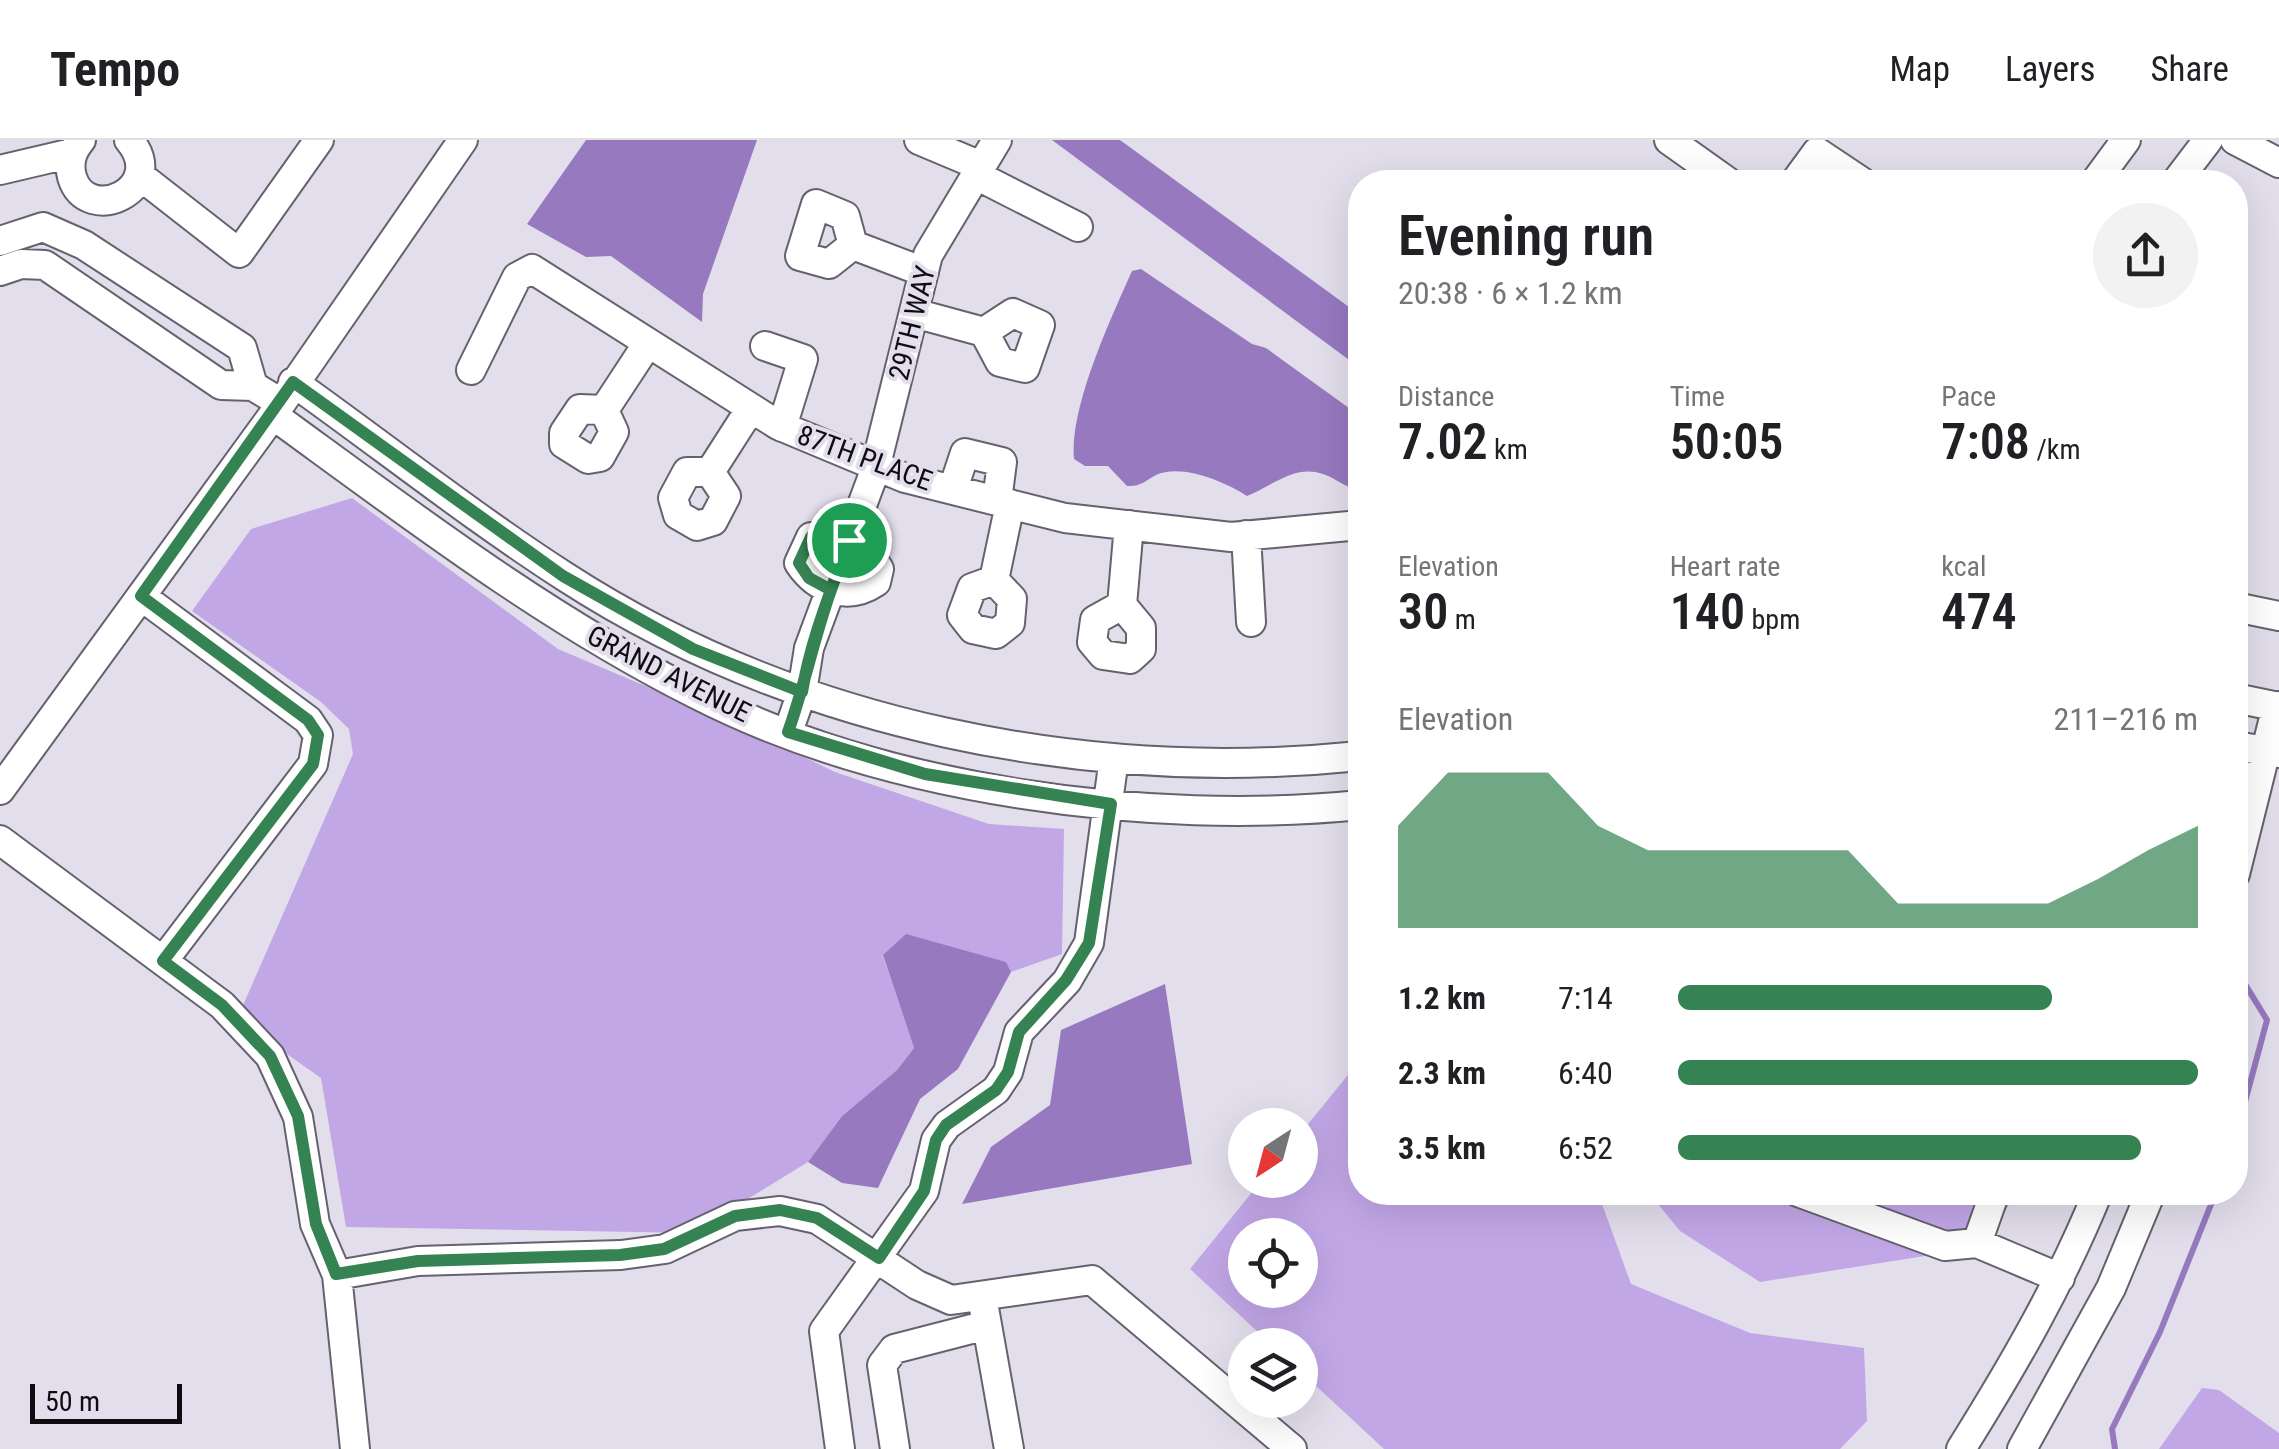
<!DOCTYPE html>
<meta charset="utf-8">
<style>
body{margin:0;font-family:"Roboto Condensed",sans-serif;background:#f2f2f2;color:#202124;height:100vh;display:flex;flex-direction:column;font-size:38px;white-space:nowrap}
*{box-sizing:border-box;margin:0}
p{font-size:32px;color:#757577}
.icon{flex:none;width:55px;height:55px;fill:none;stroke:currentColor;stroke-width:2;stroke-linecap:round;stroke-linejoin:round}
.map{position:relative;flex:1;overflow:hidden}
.panel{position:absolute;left:1348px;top:30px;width:900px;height:1035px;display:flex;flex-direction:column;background:#fff;border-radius:40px;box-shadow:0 10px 40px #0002}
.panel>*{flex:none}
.needle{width:65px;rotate:216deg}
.fabs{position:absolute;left:1228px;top:968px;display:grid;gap:20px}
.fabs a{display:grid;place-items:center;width:90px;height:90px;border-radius:50%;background:#fff;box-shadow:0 10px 40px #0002;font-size:50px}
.scale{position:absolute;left:30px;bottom:25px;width:152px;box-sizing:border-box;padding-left:10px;border:5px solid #0e0c10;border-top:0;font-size:28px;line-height:35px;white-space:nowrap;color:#0e0c10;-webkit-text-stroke:8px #e3deec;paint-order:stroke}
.pin{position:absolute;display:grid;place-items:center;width:85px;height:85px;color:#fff;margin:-42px;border:5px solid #fff;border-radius:50%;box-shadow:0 2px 10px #0007}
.round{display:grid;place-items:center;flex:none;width:105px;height:105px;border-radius:52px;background:#f2f2f2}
.overview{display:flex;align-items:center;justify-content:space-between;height:170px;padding:0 50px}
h1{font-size:55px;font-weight:600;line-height:75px}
.stats{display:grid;grid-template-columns:repeat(3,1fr);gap:15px;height:170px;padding:10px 50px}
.stats div{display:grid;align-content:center}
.stats b{font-size:50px;font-weight:600}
.stats small{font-size:28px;font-weight:400}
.stats p{font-size:28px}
.chart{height:280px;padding:20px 50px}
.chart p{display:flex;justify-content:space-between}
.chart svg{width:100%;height:180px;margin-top:10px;fill:#358352;opacity:.7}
ul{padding:0 50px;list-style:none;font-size:32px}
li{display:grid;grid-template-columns:160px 120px 1fr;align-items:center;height:75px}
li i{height:25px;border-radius:12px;background:#358352}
header{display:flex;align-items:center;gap:60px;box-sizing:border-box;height:140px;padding:0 50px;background:#fff;border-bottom:2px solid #e0e0e0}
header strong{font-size:48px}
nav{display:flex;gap:55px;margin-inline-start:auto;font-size:35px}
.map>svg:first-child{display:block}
</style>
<header>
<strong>Tempo</strong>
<nav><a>Map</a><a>Layers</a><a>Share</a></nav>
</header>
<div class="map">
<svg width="2279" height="1309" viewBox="0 0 2279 1309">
<rect width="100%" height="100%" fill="#e3deec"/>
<path fill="#c2a7e7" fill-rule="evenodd" d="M 352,358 L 558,509 L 740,586 L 835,632 L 989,684 L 1064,689 L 1062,814 L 1011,832 L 1005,822 L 883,816 L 914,908 L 897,930 L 842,976 L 808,1022 L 692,1093 L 346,1087 L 321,938 L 237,879 L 353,614 L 349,589 L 321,562 L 192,471 L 251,389 Z
M 1360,920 L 1360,1052 L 1598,1053 L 1631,1144 L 1750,1193 L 1864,1208 L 1867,1281 L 1840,1309 L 1384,1309 L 1300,1231 L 1300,1205 L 1272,1205 L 1190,1129 L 1262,1040 L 1300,1040 L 1300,994 ZM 1300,1095 L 1300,1150 L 1245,1150 L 1245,1095 Z
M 1649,1053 L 2016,1053 L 2004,1073 L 1963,1110 L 1760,1142 L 1680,1091 Z
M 2202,1248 L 2219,1250 L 2279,1293 L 2279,1309 L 2159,1309 Z"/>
<path fill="#9779bf" d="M 586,0 L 757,0 L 703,154 L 702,182 L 611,116 L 586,117 L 527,84 Z
M 1052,0 L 1120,0 L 1360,175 L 1360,228 Z
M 1141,129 L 1252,204 L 1266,208 L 1360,276 L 1360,349 C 1344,348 1338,339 1323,334 C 1295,324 1272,346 1247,356 C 1226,342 1181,323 1156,335 C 1145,341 1140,347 1127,346 L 1108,326 L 1085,326 L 1074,319 C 1069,268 1111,178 1132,131 Z
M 906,794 L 1006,822 L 1011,832 L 958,929 L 920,959 L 878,1048 L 842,1043 L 808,1022 L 842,976 L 897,930 L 914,908 L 883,815 Z
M 1165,844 L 1192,1024 L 962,1064 L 991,1007 L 1050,965 L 1061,890 Z"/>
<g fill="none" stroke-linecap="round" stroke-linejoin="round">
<path stroke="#9779bf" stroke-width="6" d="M 2235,999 L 2267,880 L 2240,836
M 2115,1309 L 2112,1289 L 2160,1192 L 2216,1052"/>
<defs>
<path id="minor" d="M 81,0 C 72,11 68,22 72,37 C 87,87 170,49 129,0
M 919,0 L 981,26
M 1669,0 L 1728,42
M 2235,0 L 2279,23
M 0,30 L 72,13
M 139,35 L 239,113 L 319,0
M 976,35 L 1078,87
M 1795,42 L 1817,12 L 1862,42
M 2095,42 L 2126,0
M 2176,42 L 2208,0
M 816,64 L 845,76 L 853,105 L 829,124 L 800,116 Z
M 0,101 L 43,87 L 84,105 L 242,208 L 253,246
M 853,105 L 924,132
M 0,131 L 21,124 L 45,125 L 221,245 L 253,246 L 281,263
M 914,173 L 984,192 L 1000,222 L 1025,228 L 1040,185 L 1013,173 L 984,192
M 765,206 L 803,219 L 782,287
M 471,230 L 517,137 L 532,129 L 778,285 L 905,338 L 1065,378 L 1231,397 L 1360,385
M 293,242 C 383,306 471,376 564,436 C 795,586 1087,644 1360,616
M 604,270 L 580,269 L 564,293 L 564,304 L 588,319 L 600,317 L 614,292 L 604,270 L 648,203
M 273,275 C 409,374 545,478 696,554 C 885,651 1150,686 1360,665
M 710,332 L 687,332 L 673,358 L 678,375 L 697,386 L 713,381 L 726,356 L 710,332 L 751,268
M 953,349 L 965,313 L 1002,322 L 997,361
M 1246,395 L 1251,482
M 811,397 C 842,399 862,402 879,429 L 876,442 C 848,461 817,450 799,423 Z
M 994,440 L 1012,459 L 1010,483 L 996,494 L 973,489 L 962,475 L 972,448 Z
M 994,440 L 1010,364
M 141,456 L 308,580 L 318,595 L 313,624 L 163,821
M 1122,465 L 1095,480 L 1092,502 L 1103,515 L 1130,519 L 1141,509 L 1141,488 L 1122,465 L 1129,385
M 2235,467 L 2279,476
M 2235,558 L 2279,567
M 788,592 L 802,552 L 809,508 L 874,333 L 928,115 L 997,0
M 2235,606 L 2279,613
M 0,650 L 273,275 L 463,0
M 0,700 L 222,865 L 270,916 L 298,977 L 315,1084 L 337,1135 L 418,1121 L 621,1115 L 665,1109 L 735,1076 L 780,1071 L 817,1079 L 917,1145 L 951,1160 L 1092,1140 L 1292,1309
M 2235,734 L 2277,566
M 1798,1052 L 1945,1106 L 1977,1103 L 1995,1052
M 1977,1103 L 2060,1138
M 337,1135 L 355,1309
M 984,1168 L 1009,1309
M 840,1309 L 824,1191 L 924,1051 L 936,1000 L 947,985 L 996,950 L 1008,932 L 1019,892 L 1067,841 L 1089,803 L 1114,618
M 895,1309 L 882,1225 L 894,1209 L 987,1185
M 1961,1309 C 2013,1226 2061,1143 2098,1052
M 2022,1309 L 2111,1148 L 2151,1052"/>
</defs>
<use href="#minor" stroke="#66616e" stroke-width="32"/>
<use href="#minor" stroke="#fff" stroke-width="28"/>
</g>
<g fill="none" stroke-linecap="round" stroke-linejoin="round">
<defs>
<path id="route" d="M 849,400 C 831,451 811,499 802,552 L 693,509 L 563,436 L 293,242 L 141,456 L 308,580 L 318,595 L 313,624 L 163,821 L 222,865 L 270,916 L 298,976 L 316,1084 L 336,1134 L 418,1121 L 620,1115 L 664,1109 L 735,1076 L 780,1070 L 817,1078 L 879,1118 L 924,1051 L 936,1000 L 946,985 L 996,950 L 1008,932 L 1019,892 L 1066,840 L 1089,803 L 1111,664 L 925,634 L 788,592 C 805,545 814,497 831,450 L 809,438 L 799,423 L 811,397 L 849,400"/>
</defs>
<use href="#route" stroke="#fff" stroke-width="20"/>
<use href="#route" stroke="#358352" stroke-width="12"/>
</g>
<g text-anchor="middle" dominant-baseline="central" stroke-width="8" stroke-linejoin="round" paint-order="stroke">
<g font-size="28" fill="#0e0c10" stroke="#e3deec">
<text transform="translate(912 183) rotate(-76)">29TH WAY</text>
<text transform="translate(865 318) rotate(20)">87TH PLACE</text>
<text transform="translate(669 534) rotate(27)">GRAND AVENUE</text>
</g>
</g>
</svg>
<div class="fabs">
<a><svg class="needle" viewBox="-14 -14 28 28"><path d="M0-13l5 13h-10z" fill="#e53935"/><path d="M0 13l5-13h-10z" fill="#757577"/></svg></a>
<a><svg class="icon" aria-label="locate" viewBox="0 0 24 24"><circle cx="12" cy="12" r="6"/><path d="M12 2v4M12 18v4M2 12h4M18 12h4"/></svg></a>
<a><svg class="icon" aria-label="layers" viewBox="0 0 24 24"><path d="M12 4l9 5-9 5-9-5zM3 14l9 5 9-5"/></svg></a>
</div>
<div class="scale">50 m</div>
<div class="pin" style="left:849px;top:400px;background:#1e9e55"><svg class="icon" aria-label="arrive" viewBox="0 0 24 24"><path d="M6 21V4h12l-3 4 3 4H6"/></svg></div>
<section class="panel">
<div class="overview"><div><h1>Evening run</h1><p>20:38 · 6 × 1.2 km</p></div><a class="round"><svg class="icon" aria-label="share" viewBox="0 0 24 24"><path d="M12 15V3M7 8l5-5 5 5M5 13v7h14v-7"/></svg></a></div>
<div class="stats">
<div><p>Distance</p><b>7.02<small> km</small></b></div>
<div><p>Time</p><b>50:05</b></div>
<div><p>Pace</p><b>7:08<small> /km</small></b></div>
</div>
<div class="stats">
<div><p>Elevation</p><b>30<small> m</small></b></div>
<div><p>Heart rate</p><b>140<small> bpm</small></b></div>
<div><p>kcal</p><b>474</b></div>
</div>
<div class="chart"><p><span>Elevation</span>211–216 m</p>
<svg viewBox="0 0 160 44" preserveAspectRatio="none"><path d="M0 44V19L10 6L20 6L30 6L40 19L50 25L60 25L70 25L80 25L90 25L100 38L110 38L120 38L130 38L140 32L150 25L160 19V44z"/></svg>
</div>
<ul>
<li><b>1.2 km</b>7:14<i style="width:72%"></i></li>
<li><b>2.3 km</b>6:40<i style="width:100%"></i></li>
<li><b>3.5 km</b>6:52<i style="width:89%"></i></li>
</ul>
</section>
</div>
